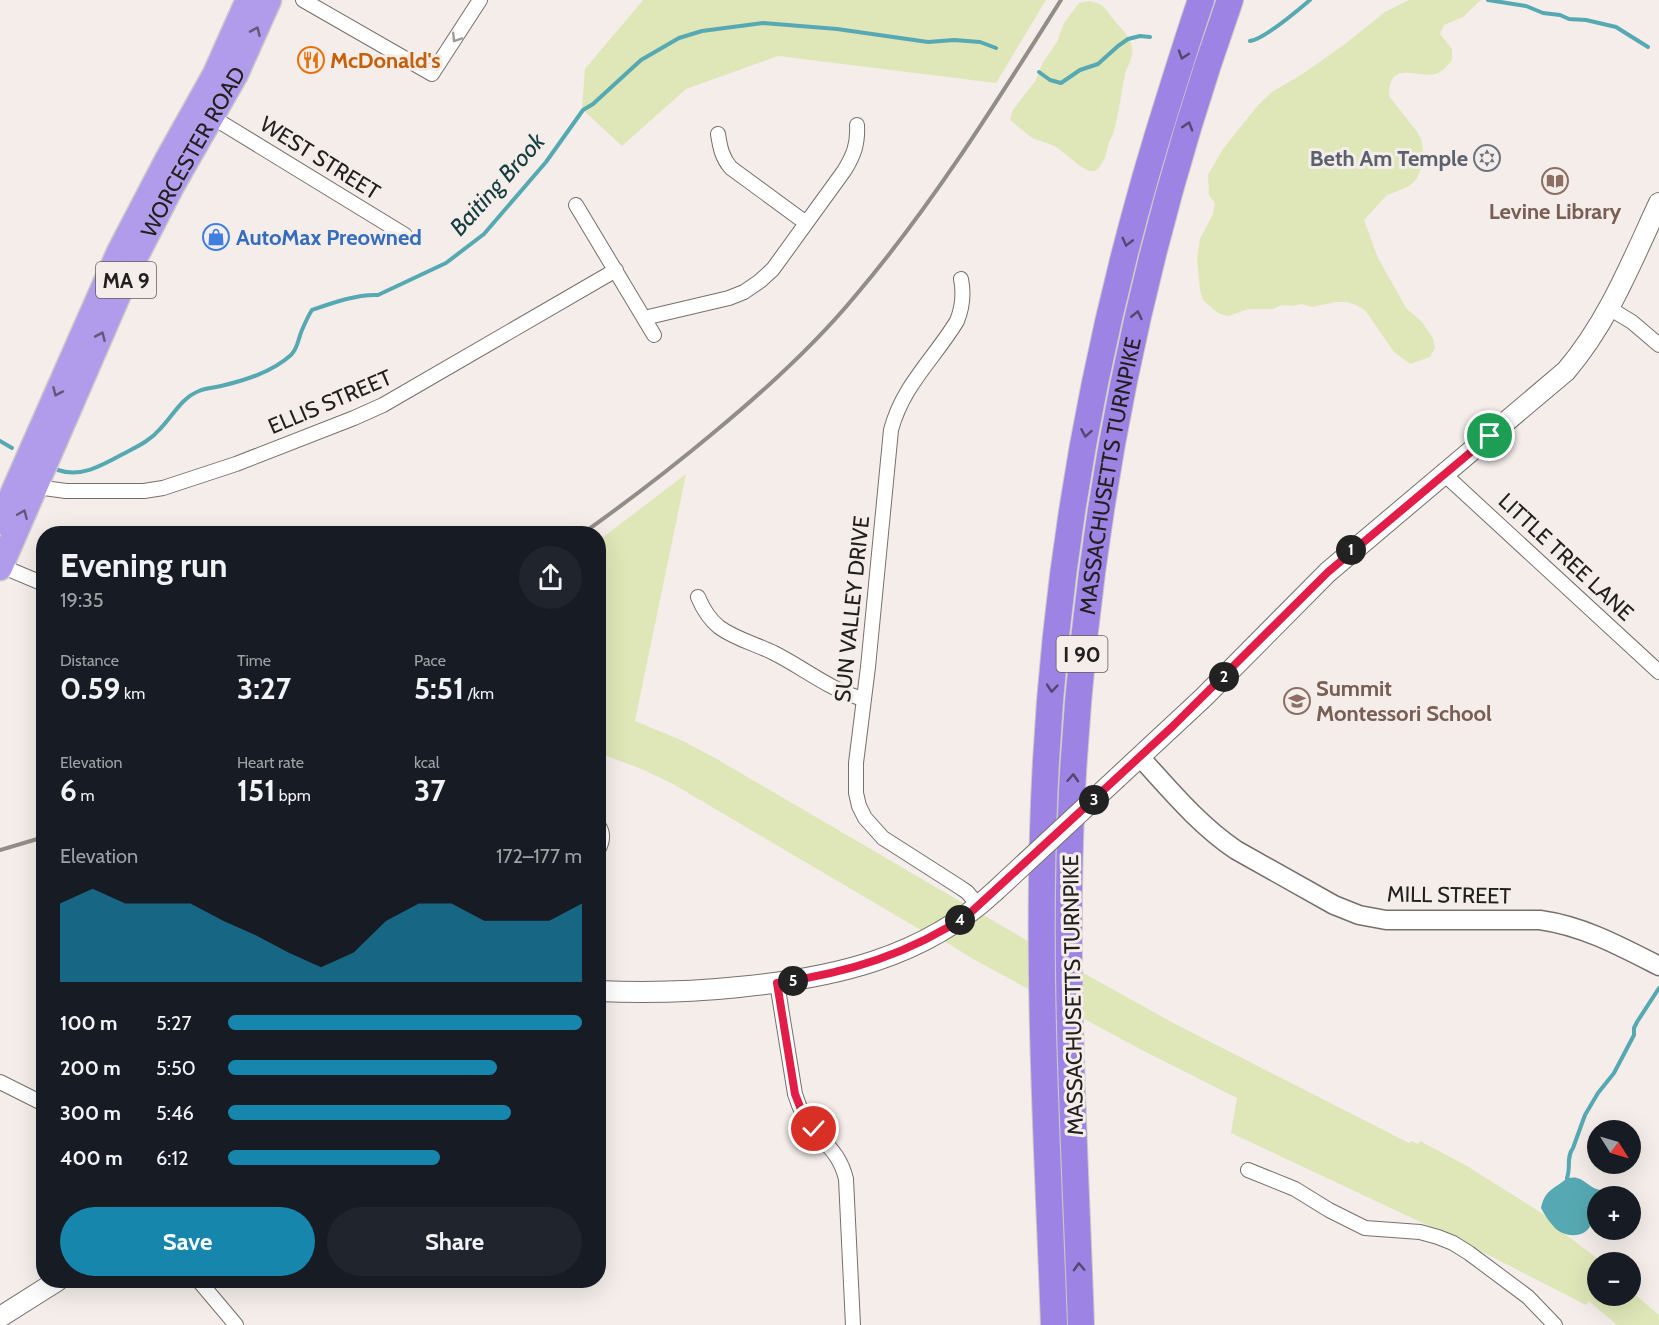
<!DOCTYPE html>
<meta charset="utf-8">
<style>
body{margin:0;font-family:Cabin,sans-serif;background:#20242c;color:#f1f3f6;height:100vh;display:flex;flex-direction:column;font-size:22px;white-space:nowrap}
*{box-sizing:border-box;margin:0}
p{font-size:20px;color:#9ea1a6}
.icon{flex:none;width:33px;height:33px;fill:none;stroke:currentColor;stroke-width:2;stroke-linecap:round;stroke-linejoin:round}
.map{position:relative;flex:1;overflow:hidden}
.panel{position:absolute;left:36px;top:526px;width:570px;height:762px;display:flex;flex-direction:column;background:#171b24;border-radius:24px;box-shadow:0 6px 24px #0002}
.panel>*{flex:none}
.needle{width:39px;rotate:127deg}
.tools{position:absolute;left:1587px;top:1120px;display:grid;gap:12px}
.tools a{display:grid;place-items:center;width:54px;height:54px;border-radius:50%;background:#171b24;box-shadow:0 6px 24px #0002;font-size:30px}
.pin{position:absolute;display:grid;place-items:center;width:51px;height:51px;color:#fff;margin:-26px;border:3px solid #fff;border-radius:50%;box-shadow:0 2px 6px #0007}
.km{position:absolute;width:30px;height:30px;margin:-15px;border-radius:50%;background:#222;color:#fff;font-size:16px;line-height:30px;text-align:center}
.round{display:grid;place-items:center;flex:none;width:63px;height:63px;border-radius:32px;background:#20242c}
.overview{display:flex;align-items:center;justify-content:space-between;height:102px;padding:0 24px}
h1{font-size:33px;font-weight:700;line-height:45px}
.stats{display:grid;grid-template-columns:repeat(3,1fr);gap:9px;height:102px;padding:6px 24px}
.stats div{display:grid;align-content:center}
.stats b{font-size:30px;font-weight:700}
.stats small{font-size:16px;font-weight:400}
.stats p{font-size:16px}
.chart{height:168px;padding:12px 24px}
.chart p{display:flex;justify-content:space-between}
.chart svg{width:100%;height:108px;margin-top:6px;fill:#1786ad;opacity:.7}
.cta{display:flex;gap:12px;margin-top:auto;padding:12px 24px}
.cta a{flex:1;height:69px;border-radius:36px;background:#1786ad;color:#fff;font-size:24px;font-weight:700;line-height:69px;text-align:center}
.cta a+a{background:#20242c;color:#f1f3f6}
ul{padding:0 24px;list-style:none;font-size:20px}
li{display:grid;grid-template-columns:96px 72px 1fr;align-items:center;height:45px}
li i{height:15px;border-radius:8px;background:#1786ad}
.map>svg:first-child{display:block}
</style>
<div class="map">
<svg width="1659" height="1325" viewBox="0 0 1659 1325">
<rect width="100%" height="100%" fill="#f4ede9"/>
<path fill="#dfe7b9" d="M 643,0 L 1046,0 L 996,83 L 778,56 L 686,89 L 622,146 L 582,109 L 585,69 Z
M 1409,0 L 1481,0 L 1463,17 L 1444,25 L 1440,34 L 1452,49 L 1452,60 C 1448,65 1444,70 1438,73 C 1419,81 1389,57 1389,96 L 1418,133 L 1422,142 L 1424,162 L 1416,180 L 1408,187 L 1387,195 L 1364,220 L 1378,258 L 1406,308 L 1422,322 L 1433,338 L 1435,348 L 1430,357 L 1410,364 L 1394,352 L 1365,310 L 1356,305 L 1347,302 L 1336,302 L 1312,307 L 1302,304 L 1292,306 L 1282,305 L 1272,309 L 1249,309 L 1228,316 L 1218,313 L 1203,300 L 1200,290 L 1197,259 L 1200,239 L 1213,214 L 1215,203 L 1209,195 L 1208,175 L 1223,149 L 1258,105 L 1272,92 L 1304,73 L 1345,44 L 1385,12 Z
M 1089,1 C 1105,4 1105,9 1114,20 C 1121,29 1129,34 1132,47 C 1134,57 1128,65 1125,74 C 1121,94 1119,114 1113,134 L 1109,142 L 1105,158 L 1098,169 L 1094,171 L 1089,171 L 1080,166 L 1055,146 L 1032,138 L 1010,120 L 1013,110 L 1036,80 L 1042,64 L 1057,42 L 1064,23 L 1079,3 Z
M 686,474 L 635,721 L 681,740 L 715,758 L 1069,965 L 1177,1025 L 1409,1143 L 1411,1141 L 1418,1144 L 1420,1141 L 1467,1166 L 1559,1224 L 1557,1228 L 1601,1261 L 1598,1263 L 1598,1296 L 1630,1296 L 1631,1291 L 1659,1315 L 1659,1325 L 1617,1325 L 1589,1301 L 1586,1305 L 1465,1243 L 1231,1133 L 1237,1098 L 1140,1049 L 973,959 L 949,944 L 919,929 L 673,784 L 644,770 L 599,753 L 598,541 Z"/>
<path fill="#56a9b2" d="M 1567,1178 C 1570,1178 1574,1177 1577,1178 C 1586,1180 1589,1188 1600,1190 L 1601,1197 L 1598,1197 C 1598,1204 1594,1208 1593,1215 C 1592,1220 1592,1224 1589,1228 C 1581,1239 1563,1236 1555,1228 C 1549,1222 1545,1215 1541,1208 C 1545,1189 1555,1189 1567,1178 Z"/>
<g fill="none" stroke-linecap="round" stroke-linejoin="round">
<path stroke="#56a9b2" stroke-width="4" d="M 1488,0 L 1526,6 L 1543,13 L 1560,15 L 1569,19 L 1586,20 L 1616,27 L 1648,47
M 1250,41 C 1265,39 1298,10 1310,0
M 1039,72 L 1050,80 L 1061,83 L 1080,70 L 1098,64 L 1118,46 L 1128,39 L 1140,36 L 1150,37
M 0,441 L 12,448
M 58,470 C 81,478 103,465 123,454 C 136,447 150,441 160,429 C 173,416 181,398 199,391 C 205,388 214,388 221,386 C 246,380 272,372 291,355 C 298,348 298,339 302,330 C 305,323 308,316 312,310 C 332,303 357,294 378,295 L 446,263 L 484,234 L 546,162 L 583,110 L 593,104 L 641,60 L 679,38 L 702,31 L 763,23 L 837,29 L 928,42 L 954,40 L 980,42 L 996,48
M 1567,1178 C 1571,1168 1566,1157 1573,1148 L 1585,1115 L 1598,1093 L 1614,1073 L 1634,1035 L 1634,1028 L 1637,1022 L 1659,988"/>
<defs>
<path id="minor" d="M 303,0 L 432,74 L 480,0
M 212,117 L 405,235
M 718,134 C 720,147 722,158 731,168 L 806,223
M 576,205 L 654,335
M 961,279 C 964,294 963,306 957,321 C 934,359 903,385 891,430 L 868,667 L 856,763 L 856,793 L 859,806 L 865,818 L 883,838 L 958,886 L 967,892 L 979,906
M 1609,308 L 1632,322 L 1659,345
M 644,318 L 729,298 L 744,292 L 760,281 L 773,269 L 844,171 C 854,155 858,144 857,125
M 1444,474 L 1659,672
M 35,485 L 44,488 L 66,491 L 144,491 L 163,488 L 236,464 L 354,418 L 383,405 L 616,270
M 1,566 L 44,584
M 698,597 C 703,609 709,619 719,627 C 735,639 756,644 774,653 C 804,668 831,691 864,699
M 598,825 C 604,833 603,841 598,850
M 777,983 L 795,1094 C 798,1102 800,1110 804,1116 C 819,1141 839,1149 846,1179 L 853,1325
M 0,1082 L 44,1104
M 1248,1170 L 1295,1189 L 1329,1210 L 1365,1228 L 1420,1232 L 1438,1237 L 1453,1243 L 1469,1253 L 1528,1297 L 1555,1325
M 199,1281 L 236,1325"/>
<path id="tertiary" d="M 1140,757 C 1170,790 1199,825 1236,850 L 1334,905 L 1359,915 L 1386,920 L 1540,920 C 1583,926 1620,946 1659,966"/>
<path id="secondary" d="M 1117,778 L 1204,697 L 1328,572 L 1566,371 C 1608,322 1632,261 1659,203
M 598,991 C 646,993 692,992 739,987 C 833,978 923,958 994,892
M 0,1317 L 57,1281"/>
<g id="trunk">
<path d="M 0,522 L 119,252 L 168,158 L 215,74 L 248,0"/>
<path id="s1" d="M 0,568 L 131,266 L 172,186 L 236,74 L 269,0"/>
</g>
<g id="motorway">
<path d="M 1054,1325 C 1048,1161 1038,996 1043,832 C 1050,583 1094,334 1170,96 C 1180,64 1190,32 1201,0"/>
<path id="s2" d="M 1081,1325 C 1075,1148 1063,969 1072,792 C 1086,520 1139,257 1230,0"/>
</g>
</defs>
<use href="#minor" stroke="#76706c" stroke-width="16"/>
<use href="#tertiary" stroke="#76706c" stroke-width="21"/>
<use href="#secondary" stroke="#76706c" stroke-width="22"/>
<use href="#trunk" stroke="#cac9c9" stroke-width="27"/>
<use href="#motorway" stroke="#cac9c9" stroke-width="28"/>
<use href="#minor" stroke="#fff" stroke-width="14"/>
<use href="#tertiary" stroke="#fff" stroke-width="18"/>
<use href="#secondary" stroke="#fff" stroke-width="20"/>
<use href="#trunk" stroke="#b09cea" stroke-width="24"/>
<use href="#motorway" stroke="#9d83e4" stroke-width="26"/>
<path stroke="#918d8a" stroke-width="4" d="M 582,534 C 627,502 670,469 712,434 C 763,392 814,346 856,295 C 934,203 997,101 1061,0
M 0,850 L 44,837"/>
<defs>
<path id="secondary-bridge" d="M 994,892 L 1117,778"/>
</defs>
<use href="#secondary-bridge" stroke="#76706c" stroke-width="22" stroke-linecap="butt"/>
<use href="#secondary-bridge" stroke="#fff" stroke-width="20"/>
</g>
<defs><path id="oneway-chevron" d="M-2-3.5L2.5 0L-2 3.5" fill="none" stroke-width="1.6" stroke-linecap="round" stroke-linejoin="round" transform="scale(1.5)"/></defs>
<g stroke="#62587a">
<use href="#oneway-chevron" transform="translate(256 31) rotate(-66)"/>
<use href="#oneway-chevron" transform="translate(101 336) rotate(-66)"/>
<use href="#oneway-chevron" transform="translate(57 392) rotate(114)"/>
<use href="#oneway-chevron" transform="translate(23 514) rotate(-67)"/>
</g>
<use stroke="#9c9b9a" href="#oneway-chevron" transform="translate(456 38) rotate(123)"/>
<g stroke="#53486d">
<use href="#oneway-chevron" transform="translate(1183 55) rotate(108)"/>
<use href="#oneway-chevron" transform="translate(1188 126) rotate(-73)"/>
<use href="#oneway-chevron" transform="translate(1127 242) rotate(104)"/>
<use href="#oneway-chevron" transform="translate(1137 315) rotate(-77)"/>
<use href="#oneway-chevron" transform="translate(1086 433) rotate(100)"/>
<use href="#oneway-chevron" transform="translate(1052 688) rotate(95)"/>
<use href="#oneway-chevron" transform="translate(1073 778) rotate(-87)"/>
<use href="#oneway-chevron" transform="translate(1079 1267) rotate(-92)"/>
</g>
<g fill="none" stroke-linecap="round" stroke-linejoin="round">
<defs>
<path id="route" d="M 814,1129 L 804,1117 L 795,1094 L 777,983 C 847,973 910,954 969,914 L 1172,727 L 1328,572 L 1490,436"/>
</defs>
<use href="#route" stroke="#fff" stroke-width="12"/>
<use href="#route" stroke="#e11d48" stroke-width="8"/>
</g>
<defs>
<symbol id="restaurant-ring" viewBox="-11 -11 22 22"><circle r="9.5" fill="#f4ede9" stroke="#e8710a" stroke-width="1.5"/><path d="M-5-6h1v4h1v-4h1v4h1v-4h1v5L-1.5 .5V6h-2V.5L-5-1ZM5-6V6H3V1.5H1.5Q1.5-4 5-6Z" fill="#e8710a"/></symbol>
<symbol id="synagogue-ring" viewBox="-11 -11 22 22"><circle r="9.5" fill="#f4ede9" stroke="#6b7280" stroke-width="1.5"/><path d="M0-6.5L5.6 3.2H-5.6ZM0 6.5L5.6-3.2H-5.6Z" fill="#6b7280"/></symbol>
<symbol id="library-ring" viewBox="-11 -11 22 22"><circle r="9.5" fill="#f4ede9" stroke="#8d6e63" stroke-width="1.5"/><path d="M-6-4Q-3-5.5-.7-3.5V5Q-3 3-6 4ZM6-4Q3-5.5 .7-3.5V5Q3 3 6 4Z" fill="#8d6e63"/></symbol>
<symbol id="shop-ring" viewBox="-11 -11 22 22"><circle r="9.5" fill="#f4ede9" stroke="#3f7fe0" stroke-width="1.5"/><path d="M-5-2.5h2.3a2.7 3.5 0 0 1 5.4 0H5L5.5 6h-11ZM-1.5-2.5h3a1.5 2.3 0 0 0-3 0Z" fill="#3f7fe0"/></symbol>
<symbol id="school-ring" viewBox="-11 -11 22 22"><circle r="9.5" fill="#f4ede9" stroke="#8d6e63" stroke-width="1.5"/><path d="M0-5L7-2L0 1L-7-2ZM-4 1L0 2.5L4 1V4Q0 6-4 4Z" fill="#8d6e63"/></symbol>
</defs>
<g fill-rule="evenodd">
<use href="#restaurant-ring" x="296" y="45" width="30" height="30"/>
<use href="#synagogue-ring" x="1472" y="143" width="30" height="30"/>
<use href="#library-ring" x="1540" y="166" width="30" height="30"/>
<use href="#shop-ring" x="201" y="222" width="30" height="30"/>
<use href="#school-ring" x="1282" y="686" width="30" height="30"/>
</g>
<g text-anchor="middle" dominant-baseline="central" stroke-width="6" stroke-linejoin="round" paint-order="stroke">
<g fill="#f4ede9" stroke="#615e5b" stroke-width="1.5">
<rect x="96" y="262" width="60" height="36" rx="4.5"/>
<rect x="1056.5" y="636" width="51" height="36" rx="4.5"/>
</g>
<g font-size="21" font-weight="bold" fill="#22201e">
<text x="126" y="280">MA 9</text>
<text x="1082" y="654">I 90</text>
</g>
<g font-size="22" font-weight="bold" fill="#c56008" stroke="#f4ede9" text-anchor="start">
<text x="330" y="60">McDonald's</text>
</g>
<g font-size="22" fill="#22201e" stroke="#f4ede9">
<text stroke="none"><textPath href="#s1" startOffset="459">WORCESTER ROAD</textPath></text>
<text transform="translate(320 158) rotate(32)">WEST STREET</text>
<text transform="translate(330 402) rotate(-23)">ELLIS STREET</text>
<text stroke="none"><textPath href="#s2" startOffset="852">MASSACHUSETTS TURNPIKE</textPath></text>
<text transform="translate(1566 557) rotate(43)">LITTLE TREE LANE</text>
<text transform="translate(852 609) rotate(-84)">SUN VALLEY DRIVE</text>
<text transform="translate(1449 895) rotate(1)">MILL STREET</text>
<text transform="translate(1073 995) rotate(-91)">MASSACHUSETTS TURNPIKE</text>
</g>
<g font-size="22" font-weight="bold" fill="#5b616d" stroke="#f4ede9" text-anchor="end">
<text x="1468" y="158">Beth Am Temple</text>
</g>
<g font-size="22" font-weight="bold" fill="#785e54" stroke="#f4ede9">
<text x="1555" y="211">Levine Library</text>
<text x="1316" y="688" text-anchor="start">Summit<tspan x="1316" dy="25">Montessori School</tspan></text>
</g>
<g font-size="22" font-weight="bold" fill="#366cbe" stroke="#f4ede9" text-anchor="start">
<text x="236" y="237">AutoMax Preowned</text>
</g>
<g font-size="24" font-style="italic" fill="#143c40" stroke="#f4ede9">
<text transform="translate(497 184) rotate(-48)">Baiting Brook</text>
</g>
</g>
</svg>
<div class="tools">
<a><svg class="needle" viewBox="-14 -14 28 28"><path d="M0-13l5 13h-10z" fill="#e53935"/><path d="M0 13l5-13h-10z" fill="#9ea1a6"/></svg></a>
<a>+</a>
<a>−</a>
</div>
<div class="pin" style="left:1490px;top:436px;background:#1e9e55"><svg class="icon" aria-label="arrive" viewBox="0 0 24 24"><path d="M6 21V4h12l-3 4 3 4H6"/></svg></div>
<div class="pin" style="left:814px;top:1129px;background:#d93025"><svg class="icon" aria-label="check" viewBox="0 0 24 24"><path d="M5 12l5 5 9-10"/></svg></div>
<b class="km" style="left:1351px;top:550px">1</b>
<b class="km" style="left:1224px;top:677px">2</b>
<b class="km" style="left:1094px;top:800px">3</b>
<b class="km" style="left:960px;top:920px">4</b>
<b class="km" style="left:793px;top:981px">5</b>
<section class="panel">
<div class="overview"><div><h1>Evening run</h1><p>19:35</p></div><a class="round"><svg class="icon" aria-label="share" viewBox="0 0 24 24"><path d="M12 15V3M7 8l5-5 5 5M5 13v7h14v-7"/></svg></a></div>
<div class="stats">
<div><p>Distance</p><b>0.59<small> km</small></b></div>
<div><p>Time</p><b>3:27</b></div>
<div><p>Pace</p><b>5:51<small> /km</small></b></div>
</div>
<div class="stats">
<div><p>Elevation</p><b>6<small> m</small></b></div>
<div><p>Heart rate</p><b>151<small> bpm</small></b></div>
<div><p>kcal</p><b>37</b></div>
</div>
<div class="chart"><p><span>Elevation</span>172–177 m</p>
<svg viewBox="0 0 160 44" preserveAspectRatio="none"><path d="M0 44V12L10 6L20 12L30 12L40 12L50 19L60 25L70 32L80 38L90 32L100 19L110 12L120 12L130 19L140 19L150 19L160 12V44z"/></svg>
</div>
<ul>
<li><b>100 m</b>5:27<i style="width:100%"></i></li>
<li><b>200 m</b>5:50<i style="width:76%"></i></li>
<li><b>300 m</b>5:46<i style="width:80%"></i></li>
<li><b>400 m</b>6:12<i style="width:60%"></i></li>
</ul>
<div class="cta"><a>Save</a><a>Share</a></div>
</section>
</div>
